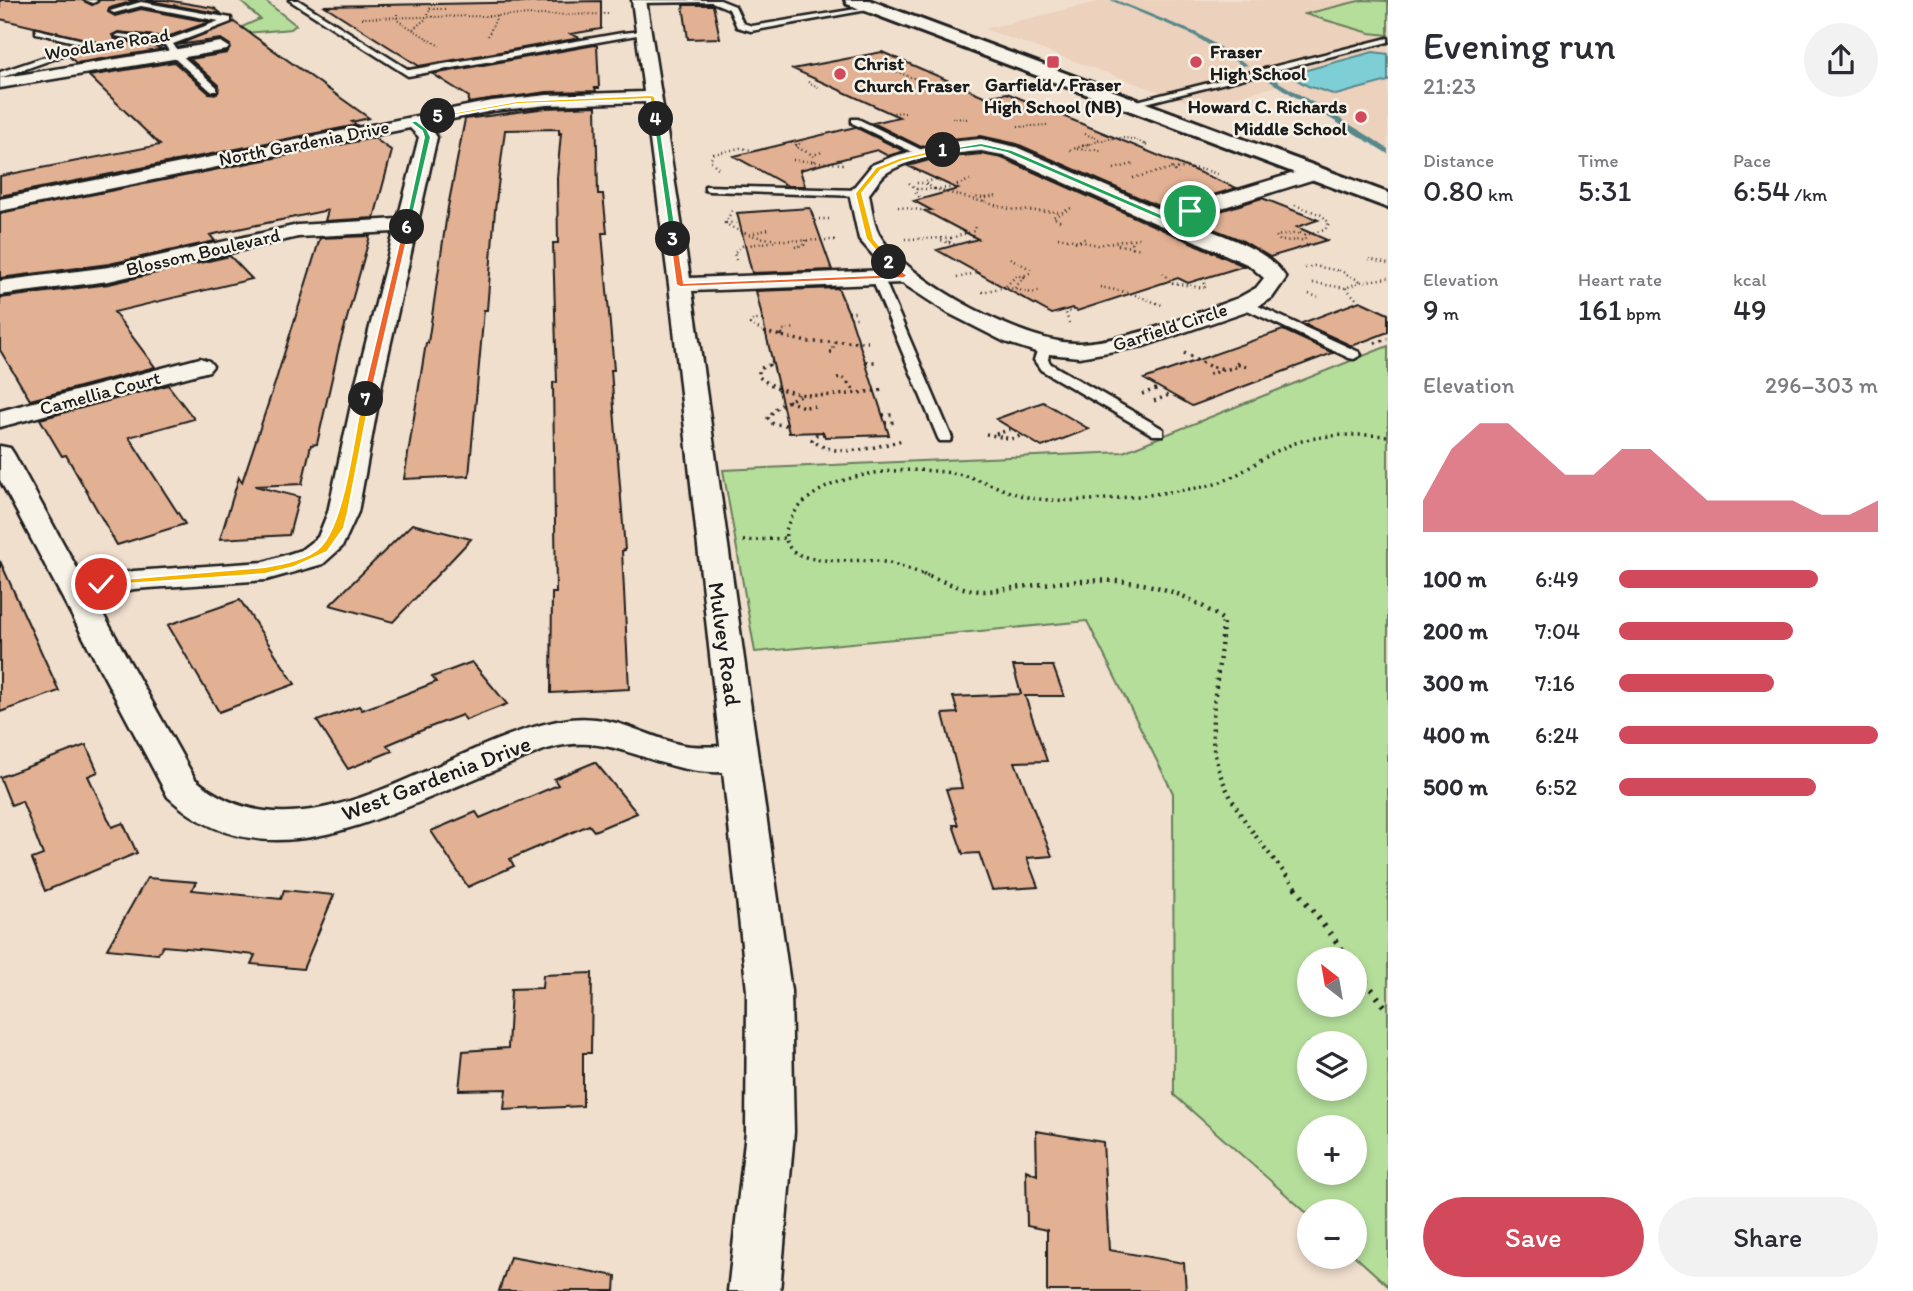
<!DOCTYPE html>
<meta charset="utf-8">
<style>
body{margin:0;font-family:Itim,sans-serif;background:#f2f2f3;color:#2b2b33;height:100vh;display:flex;flex-direction:column;font-size:26px;white-space:nowrap}
*{box-sizing:border-box;margin:0}
p{font-size:23px;color:#7c7c81}
.icon{flex:none;width:38px;height:38px;fill:none;stroke:currentColor;stroke-width:2;stroke-linecap:round;stroke-linejoin:round}
.map{position:relative;flex:1;overflow:hidden}
.details{display:flex;flex-direction:column;background:#fff;width:525px}
.details>*{flex:none}
.needle{width:46px;rotate:329deg}
.fabs{position:absolute;left:1297px;top:947px;display:grid;gap:14px}
.fabs a{display:grid;place-items:center;width:70px;height:70px;border-radius:50%;background:#fff;box-shadow:0 4px 10px #0003;font-size:35px}
.pin{position:absolute;display:grid;place-items:center;width:60px;height:60px;color:#fff;margin:-30px;border:4px solid #fff;border-radius:50%;box-shadow:0 2px 7px #0007}
.km{position:absolute;width:35px;height:35px;margin:-18px;border-radius:50%;background:#222;color:#fff;font-size:19px;line-height:35px;text-align:center}
.round{display:grid;place-items:center;flex:none;width:74px;height:74px;border-radius:37px;background:#f2f2f3}
.summary{display:flex;align-items:center;justify-content:space-between;height:119px;padding:0 35px}
h1{font-size:38px;font-weight:600;line-height:52px}
.figures{display:grid;grid-template-columns:repeat(3,1fr);gap:10px;height:119px;padding:7px 35px}
.figures div{display:grid;align-content:center}
.figures b{font-size:30px;font-weight:600}
.figures small{font-size:19px;font-weight:400}
.figures p{font-size:19px}
.chart{height:196px;padding:14px 35px}
.chart p{display:flex;justify-content:space-between}
.chart svg{width:100%;height:126px;margin-top:7px;fill:#d1495b;opacity:.7}
.primary-button{display:flex;gap:14px;margin-top:auto;padding:14px 35px}
.primary-button a{flex:1;height:80px;border-radius:42px;background:#d1495b;color:#fff;font-size:28px;font-weight:600;line-height:80px;text-align:center}
.primary-button a+a{background:#f2f2f3;color:#2b2b33}
ul{padding:0 35px;list-style:none;font-size:23px}
li{display:grid;grid-template-columns:112px 84px 1fr;align-items:center;height:52px}
li i{height:18px;border-radius:9px;background:#d1495b}
main{display:flex;flex:1;min-height:0}
.map>svg:first-child{display:block}
</style>
<main>
<div class="map">
<svg width="1388" height="1291" viewBox="0 0 1388 1291">
<rect width="100%" height="100%" fill="#f1dfce"/>
<filter id="ink" filterUnits="userSpaceOnUse"><feTurbulence type="fractalNoise" baseFrequency=".0143" numOctaves="2"/><feDisplacementMap in="SourceGraphic" scale="14" xChannelSelector="R" yChannelSelector="G"/><feConvolveMatrix kernelMatrix="1 2 1 2 8 2 1 2 1" color-interpolation-filters="sRGB"/></filter>
<g filter="url(#ink)">
<path fill="#ecd1bc" d="M 1106,0 L 1388,0 L 1388,148 L 1282,85 L 1199,106 L 984,29 Z"/>
<path fill="#b5de9b" stroke="#687d5c" stroke-width="2" fill-rule="evenodd" d="M 239,0 L 264,0 L 296,25 L 291,29 L 245,33 L 235,30 L 260,19 Z
M 1363,0 L 1388,1 L 1388,35 L 1370,33 L 1305,14 Z
M 1388,346 L 1388,1286 L 1355,1256 L 1354,1211 L 1309,1211 L 1309,1215 L 1174,1095 L 1173,793 L 1087,621 L 755,652 L 723,470 L 1123,452 ZM 1309,959 L 1354,959 L 1354,1004 L 1309,1004 ZM 1309,1043 L 1354,1043 L 1354,1088 L 1309,1088 ZM 1354,1127 L 1354,1172 L 1309,1172 L 1309,1127 Z"/>
<path fill="#7ecfd5" stroke="#57878b" stroke-width="2" d="M 1373,52 L 1388,54 L 1388,81 L 1336,95 L 1308,86 L 1288,75 Z"/>
<g fill="none" stroke-linecap="round" stroke-linejoin="round">
<path fill="#57878b" fill-rule="evenodd" d="M 1110,0 L 1116,0 L 1197,33 L 1248,65 L 1243,66 L 1193,35 Z
M 1263,75 L 1267,75 L 1369,136 L 1388,149 L 1388,154 L 1263,77 Z"/>
</g>
<path fill="#e2b193" stroke="#1c1c1c" stroke-width="2" d="M 0,0 L 82,0 L 92,5 L 99,0 L 138,0 L 109,8 L 108,12 L 115,16 L 141,9 L 209,22 L 167,37 L 118,32 L 112,35 L 115,39 L 164,49 L 76,63 L 69,56 L 97,46 L 97,42 L 0,19 Z
M 145,0 L 166,0 L 214,8 L 222,14 Z
M 601,1 L 601,29 L 571,34 L 580,38 L 419,66 L 325,6 Z
M 683,5 L 713,5 L 720,38 L 688,39 Z
M 234,22 L 369,118 L 352,122 L 357,125 L 0,196 L 0,176 L 160,145 L 89,76 L 174,62 L 209,93 L 217,94 L 219,85 L 190,59 L 227,53 L 230,45 L 221,39 L 177,45 Z
M 595,45 L 597,46 L 599,88 L 595,88 L 596,91 L 547,92 L 468,103 L 469,97 L 433,74 Z
M 882,52 L 986,97 L 1007,93 L 1237,188 L 1165,209 L 1017,144 L 981,136 L 950,139 L 921,147 L 873,123 L 899,117 L 793,69 Z
M 596,106 L 598,194 L 603,194 L 607,233 L 602,233 L 614,370 L 611,370 L 625,550 L 622,551 L 629,689 L 551,693 L 552,593 L 556,593 L 553,383 L 557,382 L 553,243 L 558,243 L 557,178 L 561,133 L 559,134 L 559,129 L 505,130 L 495,210 L 487,310 L 484,310 L 469,476 L 404,479 L 426,343 L 428,343 L 448,207 L 465,119 L 547,108 Z
M 855,127 L 904,151 L 888,156 L 877,150 L 800,170 L 805,186 L 788,186 L 734,156 Z
M 374,138 L 392,151 L 374,218 L 325,221 L 328,210 L 210,235 L 215,241 L 109,264 L 0,278 L 0,213 Z
M 981,154 L 1002,158 L 1244,266 L 1188,283 L 1178,278 L 1077,311 L 1072,308 L 1052,314 L 937,250 L 978,239 L 925,211 L 931,210 L 914,201 L 958,189 L 908,166 L 933,159 Z
M 1262,198 L 1318,220 L 1297,227 L 1327,240 L 1270,257 L 1241,240 L 1191,220 Z
M 810,208 L 832,270 L 752,273 L 737,213 Z
M 370,236 L 339,347 L 317,444 L 311,445 L 302,484 L 255,486 L 299,497 L 289,535 L 220,539 L 239,477 L 242,482 L 275,383 L 320,238 Z
M 230,256 L 252,279 L 114,312 L 155,367 L 30,400 L 0,350 L 0,298 L 109,284 Z
M 838,288 L 851,318 L 889,435 L 825,437 L 823,432 L 789,433 L 756,291 Z
M 1360,301 L 1388,314 L 1388,332 L 1352,346 L 1302,323 Z
M 1283,330 L 1333,353 L 1192,406 L 1144,379 Z
M 168,385 L 194,419 L 129,437 L 185,524 L 117,545 L 66,455 L 62,456 L 40,419 Z
M 1043,402 L 1089,429 L 1042,447 L 996,419 Z
M 412,524 L 471,539 L 393,622 L 330,605 Z
M 0,561 L 59,691 L 0,712 Z
M 240,600 L 295,684 L 219,712 L 168,625 Z
M 472,662 L 507,704 L 466,720 L 462,715 L 425,729 L 387,745 L 392,751 L 348,769 L 317,721 L 359,706 L 362,710 L 400,696 L 436,682 L 432,677 Z
M 1013,666 L 1053,666 L 1064,696 L 1025,696 L 1047,761 L 1015,762 L 1052,856 L 1027,858 L 1038,887 L 992,890 L 979,853 L 963,854 L 953,825 L 958,825 L 946,789 L 962,788 L 943,714 L 958,713 L 953,697 L 1021,694 Z
M 86,745 L 98,772 L 88,776 L 112,827 L 123,823 L 137,853 L 45,891 L 32,859 L 43,855 L 22,801 L 11,805 L 0,777 Z
M 595,762 L 637,813 L 594,831 L 589,825 L 510,859 L 514,866 L 468,887 L 431,831 L 476,812 L 480,818 L 558,785 L 554,779 Z
M 147,878 L 196,882 L 192,890 L 281,899 L 284,890 L 334,895 L 303,969 L 251,964 L 255,955 L 209,950 L 163,946 L 158,954 L 107,949 Z
M 592,973 L 591,1053 L 583,1053 L 583,1106 L 504,1110 L 506,1089 L 459,1090 L 463,1051 L 508,1048 L 511,989 L 542,988 L 543,975 Z
M 1036,1131 L 1103,1142 L 1109,1250 L 1184,1263 L 1186,1291 L 1047,1291 L 1047,1230 L 1027,1226 L 1026,1170 L 1037,1175 Z
M 510,1257 L 616,1276 L 615,1291 L 499,1291 Z"/>
<g fill="none" stroke-linecap="round" stroke-linejoin="round">
<defs>
<path id="lane" d="M 85,0 L 96,0 L 97,1 L 93,3 Z
M 289,0 L 298,0 L 409,70 L 622,33 L 644,31 L 648,33 L 408,76 Z
M 636,0 L 720,0 L 735,6 L 743,23 L 752,26 L 874,6 L 878,8 L 751,31 L 737,27 L 729,9 L 712,2 L 639,3 Z
M 141,2 L 231,18 L 231,22 L 173,44 L 179,53 L 217,87 L 217,91 L 211,91 L 173,57 L 165,45 L 115,36 L 119,34 L 167,40 L 219,21 L 141,6 L 114,13 L 110,11 Z
M 36,29 L 92,42 L 96,44 L 0,78 L 0,72 L 83,44 L 36,33 Z
M 1388,38 L 1388,42 L 1130,107 L 1125,104 Z
M 852,119 L 858,119 L 930,154 L 921,156 L 852,123 Z
M 705,186 L 859,190 L 864,193 L 859,196 L 709,191 L 705,190 Z
M 878,275 L 884,279 L 952,438 L 950,441 L 940,441 L 938,438 L 872,279 Z
M 1243,299 L 1359,352 L 1361,355 L 1354,359 L 1349,358 L 1239,306 L 1237,303 Z
M 1044,344 L 1050,348 L 1048,360 L 1051,364 L 1163,429 L 1163,435 L 1153,435 L 1041,370 L 1034,360 L 1038,348 Z"/>
<path id="street" d="M 632,0 L 646,0 L 690,278 L 886,270 L 859,239 L 849,193 L 872,165 L 894,156 L 950,142 L 981,139 L 1016,147 L 1165,212 L 1314,167 L 1324,173 L 1321,177 L 1183,220 C 1215,233 1269,248 1286,278 L 1272,298 L 1255,308 L 1144,346 L 1079,357 L 1039,353 L 1005,342 L 948,313 L 902,283 L 692,291 L 791,991 L 794,1132 L 780,1291 L 728,1291 L 746,1132 L 747,991 L 723,772 C 653,775 613,727 544,750 C 506,765 468,782 429,798 C 342,835 248,871 168,797 L 0,480 L 0,446 L 10,448 L 14,454 L 84,581 L 134,571 L 264,562 L 301,550 L 318,537 L 328,512 L 356,382 L 394,232 L 298,237 L 109,281 L 0,295 L 0,281 L 109,267 L 298,225 L 398,219 L 419,137 L 410,128 L 0,211 L 0,199 L 492,101 L 547,95 L 644,92 ZM 645,102 L 669,285 L 720,746 C 706,747 691,747 678,744 C 640,733 610,714 570,719 C 452,734 305,875 195,779 L 94,598 L 134,589 L 266,580 L 323,564 L 342,547 L 358,512 L 382,382 L 437,137 L 428,124 L 492,111 L 547,105 ZM 981,151 L 1003,155 L 1249,265 L 1264,278 L 1256,288 L 1238,298 C 1189,316 1132,340 1080,343 C 1027,345 912,283 882,239 C 873,227 872,208 869,194 C 875,187 880,177 888,172 C 914,156 951,154 981,151 Z
M 221,42 L 229,47 L 227,50 L 0,88 L 0,78 Z
M 200,358 L 209,361 L 213,366 L 209,371 L 0,427 L 0,411 Z"/>
<path id="secondary" d="M 845,0 L 869,0 L 1388,193 L 1388,208 L 847,4 Z"/>
</defs>
<use href="#lane" stroke="#1c1c1c" stroke-width="5"/>
<use href="#street" stroke="#1c1c1c" stroke-width="5"/>
<use href="#secondary" stroke="#1c1c1c" stroke-width="6"/>
<path stroke="#1c1c1c" stroke-width="2" stroke-dasharray="1 2.5" stroke-linecap="butt" d="M 430,9 L 445,9
M 397,14 L 397,20 L 440,46
M 362,18 L 609,14
M 413,29 L 427,18 L 432,3
M 488,36 L 498,14
M 887,68 L 921,81
M 808,82 L 818,87
M 870,92 L 880,90
M 890,113 L 907,112
M 952,118 L 969,119
M 1018,127 L 1047,125
M 1085,134 L 1101,140
M 796,146 L 802,142
M 1082,146 C 1105,139 1126,132 1147,146"/>
<path stroke="#1c1c1c" stroke-width="2.5" stroke-dasharray="1 3.5" stroke-linecap="butt" d="M 796,144 L 796,147 L 813,155
M 1145,144 L 1147,146
M 1077,149 L 1104,151
M 1070,150 L 1088,144
M 793,160 L 843,164
M 814,161 L 813,155 L 822,152
M 718,168 L 710,160 L 714,154 L 740,148 L 752,150
M 1171,168 L 1178,174
M 1114,169 L 1133,164
M 1133,178 C 1164,170 1189,162 1219,175
M 926,182 L 936,179
M 909,183 L 917,189 L 934,189 L 925,183 L 915,183
M 917,189 L 915,192 L 921,199
M 934,189 L 1014,210 L 1058,212
M 935,189 L 950,188 L 970,180
M 972,197 L 986,198 L 984,202
M 986,198 L 997,196
M 1295,205 L 1322,215 L 1329,223 L 1325,230 L 1305,235
M 898,207 L 928,211
M 732,211 L 725,223 C 757,245 800,240 837,240
M 819,219 L 830,219
M 1060,221 L 1053,217 L 1073,207
M 726,223 L 740,222
M 754,233 L 769,229
M 1300,233 L 1305,235 L 1305,240 L 1280,241 L 1276,236 Z
M 1058,237 L 1098,245 L 1139,238
M 951,238 L 974,231 L 975,225
M 905,239 L 951,238 L 949,243 L 938,239
M 1075,242 L 1087,238
M 949,243 L 957,245
M 1118,245 L 1132,247 L 1131,241
M 795,247 L 804,245 L 806,240
M 1133,247 L 1141,249
M 1308,247 L 1305,245 L 1313,245
M 1010,258 L 1030,269 L 1030,273 L 1023,276
M 1369,259 L 1388,264
M 736,260 L 734,253 L 741,246 L 777,241
M 1305,268 L 1314,266 L 1340,271
M 1339,270 L 1362,282
M 1163,273 L 1173,283 L 1204,288
M 957,278 L 976,273 L 974,268
M 1202,279 L 1206,286 L 1204,288
M 1313,283 L 1346,288 L 1359,282 L 1388,278
M 1100,287 L 1130,293 L 1162,305
M 1015,288 L 1024,277 L 1017,275 L 1005,287 L 1032,293 L 1040,291
M 1346,288 L 1360,303
M 982,292 L 1005,287
M 1309,294 L 1318,297
M 849,312 L 857,312
M 851,318 L 859,318
M 762,320 L 754,320 L 750,324 L 769,334
M 1069,323 L 1066,313 L 1075,309
M 782,334 L 783,330 L 796,328"/>
<path stroke="#1c1c1c" stroke-width="3.5" stroke-dasharray="2 4.5" stroke-linecap="butt" d="M 764,332 L 807,342 L 868,342
M 781,336 L 782,332
M 1375,343 L 1388,339
M 830,352 L 833,352 L 833,342
M 1184,353 L 1209,366 L 1225,369
M 773,362 L 768,363 L 770,367 L 774,367
M 866,362 L 875,362
M 1238,362 L 1235,364 L 1248,367
M 769,365 L 759,369 L 759,377 C 796,405 842,394 885,390
M 1209,374 L 1239,366
M 837,378 L 842,377 L 856,392
M 1142,394 L 1159,388
M 788,401 L 804,407 L 816,406
M 1154,401 L 1171,394
M 883,415 L 894,415
M 885,423 L 896,422
M 786,425 L 773,424 L 768,418 L 777,407 L 800,395
M 824,434 L 816,435 L 812,440 C 837,460 875,447 903,440
M 986,434 L 1011,439 L 1023,435
M 996,434 L 1012,429
M 743,541 L 785,538
M 928,576 C 912,570 895,563 877,561 C 855,558 791,569 786,539 C 784,524 795,511 804,502 C 840,469 917,465 962,475 C 988,481 1012,496 1038,499 C 1089,504 1152,495 1202,487 C 1234,482 1255,461 1283,448 C 1314,433 1355,434 1388,436"/>
<path stroke="#1c1c1c" stroke-width="4.5" stroke-dasharray="2 5" stroke-linecap="butt" d="M 923,574 C 943,581 964,591 985,591 C 1005,590 1025,586 1044,584 C 1113,577 1166,577 1223,620 C 1222,660 1211,699 1213,739 C 1216,796 1264,845 1296,888"/>
<path stroke="#1c1c1c" stroke-width="6" stroke-dasharray="2.5 7" stroke-linecap="butt" d="M 1295,887 L 1349,959
M 1354,966 L 1388,1011"/>
<use href="#lane" fill="#f7f3e8" fill-rule="evenodd"/>
<use href="#street" fill="#f7f3e8" fill-rule="evenodd"/>
<use href="#secondary" fill="#f7f3e8" fill-rule="evenodd"/>
</g>
</g>
<path fill="#22a559" stroke="#fff" stroke-width="2" d="M 981,143 L 1012,150 L 1165,216 L 1190,209 L 1193,211 L 1164,221 L 1007,153 L 981,147 L 943,152 L 940,150 Z"/>
<path fill="#f5b400" stroke="#fff" stroke-width="2" d="M 943,148 L 945,151 L 903,161 L 881,170 L 862,193 L 874,239 L 893,262 L 887,264 L 866,239 L 855,193 L 876,167 L 899,158 Z"/>
<path fill="#f0652b" stroke="#fff" stroke-width="2" d="M 673,237 L 677,239 L 684,283 L 897,274 L 886,262 L 889,260 L 908,276 L 904,278 L 680,287 L 676,285 L 670,239 Z"/>
<path fill="#22a559" stroke="#fff" stroke-width="2" d="M 656,118 L 659,119 L 677,239 L 673,242 L 670,239 L 653,119 Z"/>
<path fill="#f5b400" stroke="#fff" stroke-width="2" d="M 652,95 L 655,97 L 659,119 L 656,121 L 653,119 L 650,99 L 518,104 L 438,118 L 435,116 L 518,101 Z"/>
<path fill="#22a559" stroke="#fff" stroke-width="2" d="M 438,115 L 440,118 L 418,122 L 427,129 L 431,137 L 410,227 L 404,229 L 424,137 L 422,131 L 410,122 Z"/>
<path fill="#f0652b" stroke="#fff" stroke-width="2" d="M 407,225 L 410,227 L 370,399 L 366,401 L 362,399 L 403,227 Z"/>
<path fill="#f5b400" stroke="#fff" stroke-width="2" d="M 366,396 L 370,399 L 348,512 L 344,528 L 327,552 L 294,567 L 265,574 L 97,586 L 97,582 L 101,581 L 265,567 C 282,564 309,559 321,546 C 345,520 354,435 362,399 Z"/>
<g fill="#d1495b" stroke="#f7f3e8" stroke-width="2.5">
<rect x="1046" y="55" width="14" height="14" rx="3.5"/>
<circle cx="1196" cy="62" r="7"/>
<circle cx="840" cy="74" r="7"/>
<circle cx="1361" cy="117" r="7"/>
</g>
<g text-anchor="middle" dominant-baseline="central" stroke-width="5" stroke-linejoin="round" paint-order="stroke">
<g font-size="19" fill="#1c1c1c" stroke="#f7f3e8">
<text transform="translate(107 44) rotate(-9)">Woodlane Road</text>
<text transform="translate(304 143) rotate(-11)">North Gardenia Drive</text>
<text transform="translate(203 252) rotate(-13)">Blossom Boulevard</text>
<text transform="translate(1170 327) rotate(-18)">Garfield Circle</text>
<text transform="translate(100 393) rotate(-15)">Camellia Court</text>
</g>
<g font-size="19" font-weight="bold" fill="#1c1c1c" stroke="#f7f3e8" text-anchor="start">
<text x="1210" y="51">Fraser<tspan x="1210" dy="22">High School</tspan></text>
<text x="854" y="63">Christ<tspan x="854" dy="22">Church Fraser</tspan></text>
<text x="1053" y="84" text-anchor="middle">Garfield / Fraser<tspan x="1053" dy="22">High School (NB)</tspan></text>
<text x="1347" y="106" text-anchor="end">Howard C. Richards<tspan x="1347" dy="22">Middle School</tspan></text>
</g>
<g font-size="23" fill="#1c1c1c" stroke="#f7f3e8">
<text transform="translate(725 644) rotate(82)">Mulvey Road</text>
<text transform="translate(436 778) rotate(-21)">West Gardenia Drive</text>
</g>
</g>
</svg>
<div class="fabs">
<a><svg class="needle" viewBox="-14 -14 28 28"><path d="M0-13l5 13h-10z" fill="#e53935"/><path d="M0 13l5-13h-10z" fill="#7c7c81"/></svg></a>
<a><svg class="icon" aria-label="layers" viewBox="0 0 24 24"><path d="M12 4l9 5-9 5-9-5zM3 14l9 5 9-5"/></svg></a>
<a>+</a>
<a>−</a>
</div>
<div class="pin" style="left:1190px;top:211px;background:#1e9e55"><svg class="icon" aria-label="arrive" viewBox="0 0 24 24"><path d="M6 21V4h12l-3 4 3 4H6"/></svg></div>
<div class="pin" style="left:101px;top:584px;background:#d93025"><svg class="icon" aria-label="check" viewBox="0 0 24 24"><path d="M5 12l5 5 9-10"/></svg></div>
<b class="km" style="left:943px;top:150px">1</b>
<b class="km" style="left:889px;top:262px">2</b>
<b class="km" style="left:673px;top:239px">3</b>
<b class="km" style="left:656px;top:119px">4</b>
<b class="km" style="left:438px;top:116px">5</b>
<b class="km" style="left:407px;top:227px">6</b>
<b class="km" style="left:366px;top:399px">7</b>
</div>
<section class="details">
<div class="summary"><div><h1>Evening run</h1><p>21:23</p></div><a class="round"><svg class="icon" aria-label="share" viewBox="0 0 24 24"><path d="M12 15V3M7 8l5-5 5 5M5 13v7h14v-7"/></svg></a></div>
<div class="figures">
<div><p>Distance</p><b>0.80<small> km</small></b></div>
<div><p>Time</p><b>5:31</b></div>
<div><p>Pace</p><b>6:54<small> /km</small></b></div>
</div>
<div class="figures">
<div><p>Elevation</p><b>9<small> m</small></b></div>
<div><p>Heart rate</p><b>161<small> bpm</small></b></div>
<div><p>kcal</p><b>49</b></div>
</div>
<div class="chart"><p><span>Elevation</span>296–303 m</p>
<svg viewBox="0 0 160 44" preserveAspectRatio="none"><path d="M0 44V33L10 15L20 6L30 6L40 15L50 24L60 24L70 15L80 15L90 24L100 33L110 33L120 33L130 33L140 38L150 38L160 33V44z"/></svg>
</div>
<ul>
<li><b>100 m</b>6:49<i style="width:77%"></i></li>
<li><b>200 m</b>7:04<i style="width:67%"></i></li>
<li><b>300 m</b>7:16<i style="width:60%"></i></li>
<li><b>400 m</b>6:24<i style="width:100%"></i></li>
<li><b>500 m</b>6:52<i style="width:76%"></i></li>
</ul>
<div class="primary-button"><a>Save</a><a>Share</a></div>
</section>
</main>
